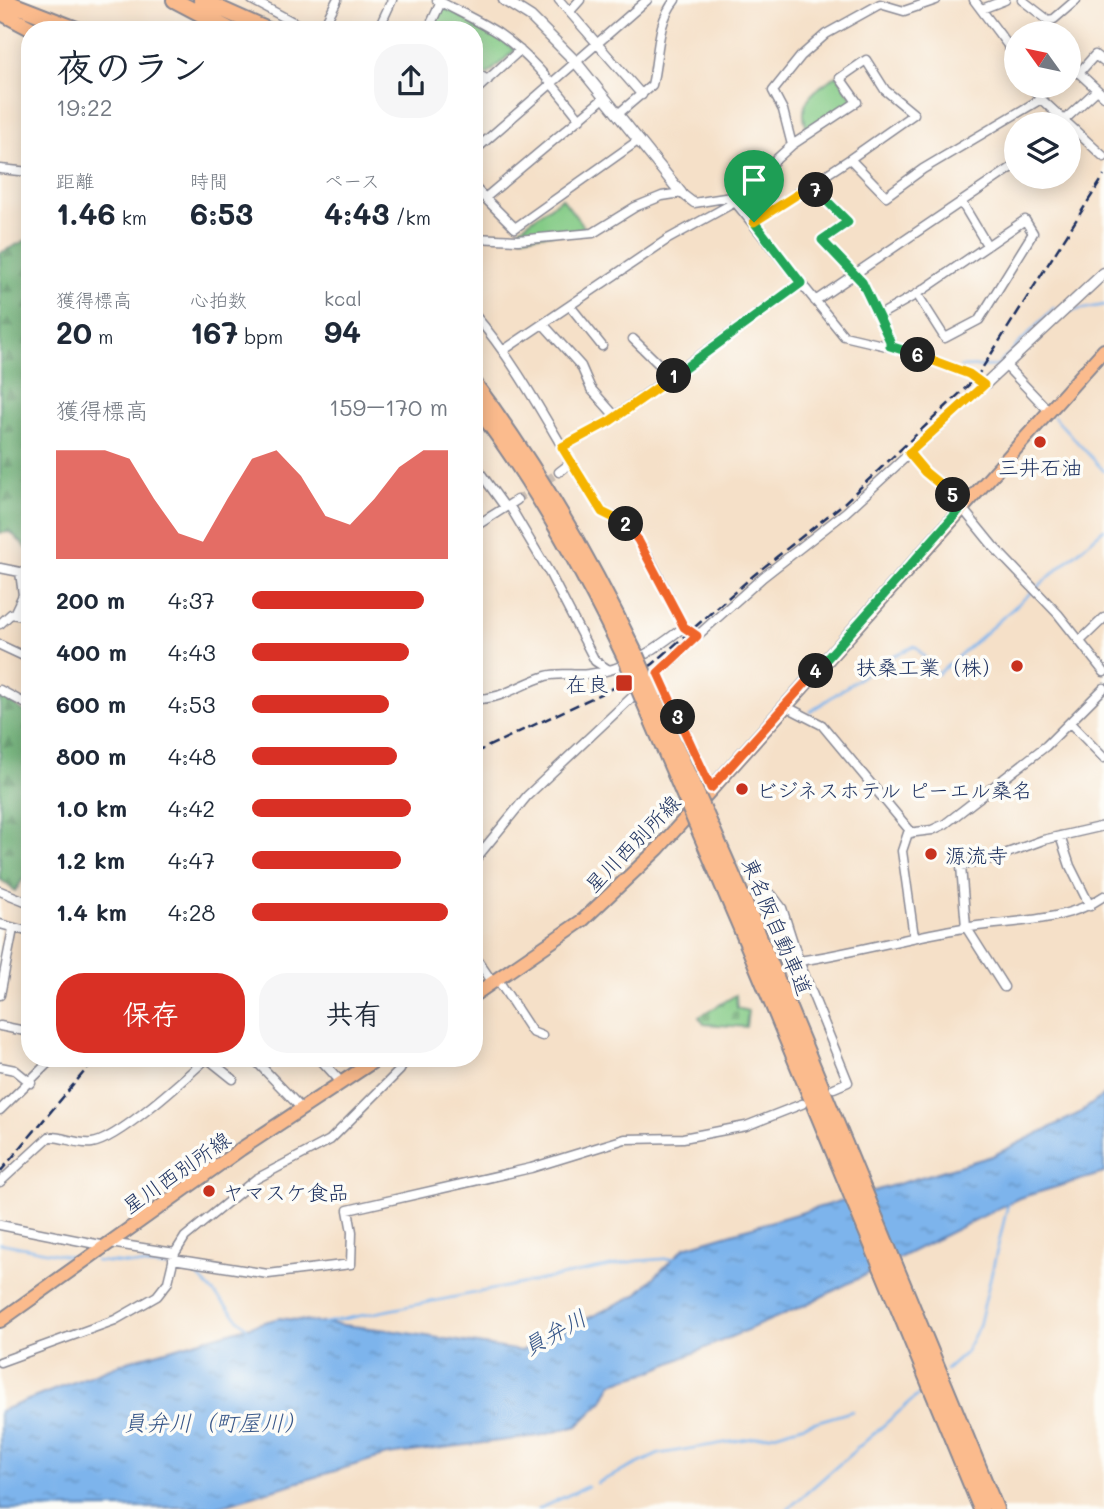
<!DOCTYPE html>
<html lang="ja">
<meta charset="utf-8">
<style>
body{margin:0;font-family:Mali,"Klee One",sans-serif;background:#f6f6f7;color:#1f2937;height:100vh;display:flex;flex-direction:column;font-size:26px;white-space:nowrap}
*{box-sizing:border-box;margin:0}
p{font-size:23px;color:#747a83}
.icon{flex:none;width:38px;height:38px;fill:none;stroke:currentColor;stroke-width:2;stroke-linecap:round;stroke-linejoin:round}
.map{position:relative;flex:1;overflow:hidden}
.panel{position:absolute;left:21px;top:21px;width:462px;height:1046px;display:flex;flex-direction:column;background:#fff;border-radius:28px;box-shadow:0 4px 18px #0003}
.panel>*{flex:none}
.needle{width:46px;rotate:303deg}
.buttons{position:absolute;left:1004px;top:21px;display:grid;gap:14px}
.buttons a{display:grid;place-items:center;width:77px;height:77px;border-radius:50%;background:#fff;box-shadow:0 4px 18px #0003;font-size:35px}
.pin{position:absolute;display:grid;place-items:center;width:60px;height:60px;color:#fff;margin:-72px -30px;border-radius:50% 50% 50% 0;rotate:-45deg;box-shadow:0 0 7px #0007}
.pin .icon{rotate:45deg}
.km{position:absolute;width:35px;height:35px;margin:-18px;border-radius:50%;background:#222;color:#fff;font-size:19px;line-height:35px;text-align:center}
.round{display:grid;place-items:center;flex:none;width:74px;height:74px;border-radius:28px;background:#f6f6f7}
.summary{display:flex;align-items:center;justify-content:space-between;height:119px;padding:0 35px}
h1{font-size:38px;font-weight:700;line-height:52px}
.figures{display:grid;grid-template-columns:repeat(3,1fr);gap:10px;height:119px;padding:7px 35px}
.figures div{display:grid;align-content:center}
.figures b{font-size:30px;font-weight:700}
.figures small{font-size:19px;font-weight:400}
.figures p{font-size:19px}
.chart{height:196px;padding:14px 35px}
.chart p{display:flex;justify-content:space-between}
.chart svg{width:100%;height:126px;margin-top:7px;fill:#d93025;opacity:.7}
.primary-button{display:flex;gap:14px;margin-top:auto;padding:14px 35px}
.primary-button a{flex:1;height:80px;border-radius:28px;background:#d93025;color:#fff;font-size:28px;font-weight:700;line-height:80px;text-align:center}
.primary-button a+a{background:#f6f6f7;color:#1f2937}
ul{padding:0 35px;list-style:none;font-size:23px}
li{display:grid;grid-template-columns:112px 84px 1fr;align-items:center;height:52px}
li i{height:18px;border-radius:9px;background:#d93025}
.map>svg:first-child{display:block}
</style>
<div class="map">
<svg width="1104" height="1509" viewBox="0 0 1104 1509">
<defs>
<pattern id="forest-firs" width="22" height="20" patternUnits="userSpaceOnUse" patternTransform="scale(1.75)"><rect width="22" height="20" fill="#6baf73"/><path d="M5 1l3.5 6h-7zM16 11l3.5 6h-7z" fill="#578f62"/></pattern>
<pattern id="cemetery-stones" width="16" height="16" patternUnits="userSpaceOnUse" patternTransform="scale(1.75)"><rect width="16" height="16" fill="#84cb86"/><path d="M2 7V4a2 2 0 0 1 4 0v3zM10 15v-3a2 2 0 0 1 4 0v3z" fill="#6ba571"/></pattern>
<pattern id="water-ripples" width="26" height="14" patternUnits="userSpaceOnUse" patternTransform="scale(1.75)"><rect width="26" height="14" fill="#7db4ec"/><path d="M2 4q2-2 4 0t4 0M15 11q2-2 4 0t4 0" fill="none" stroke="#6693c2"/></pattern>
</defs>
<rect width="100%" height="100%" fill="#fdfcf7"/>
<filter id="ink" filterUnits="userSpaceOnUse"><feTurbulence type="fractalNoise" baseFrequency=".0143" numOctaves="2"/><feDisplacementMap in="SourceGraphic" scale="14" xChannelSelector="R" yChannelSelector="G"/><feConvolveMatrix kernelMatrix="1 2 1 2 8 2 1 2 1" color-interpolation-filters="sRGB"/></filter>
<filter id="wash" filterUnits="userSpaceOnUse"><feTurbulence type="fractalNoise" baseFrequency=".00686" numOctaves="4" result="noise"/><feDisplacementMap in="SourceGraphic" scale="28" xChannelSelector="R" yChannelSelector="G"/><feGaussianBlur stdDeviation="1.57" result="paint"/><feColorMatrix in="noise" values="0 0 0 0 0 0 0 0 0 0 0 0 0 0 0 0 0 1.4 0 .05"/><feComposite in="paint" operator="in"/></filter>
<g filter="url(#wash)">
<rect width="100%" height="100%" fill="#f5e0c8"/>
<path fill="url(#forest-firs)" stroke="#436f68" stroke-width="2" d="M 30,238 L 30,552 L 11,532 L 0,533 L 0,253 Z
M 0,694 L 30,716 L 30,869 L 15,891 L 0,879 Z"/>
<path fill="url(#cemetery-stones)" stroke="#507d72" stroke-width="2" d="M 736,995 L 737,1008 L 748,1011 L 746,1027 L 704,1024 L 699,1017 Z"/>
<path fill="#84cb86" stroke="#507d72" stroke-width="2" d="M 442,6 L 497,36 L 515,50 L 487,75 L 474,67 L 474,30 L 432,30 Z
M 837,75 L 855,102 L 809,133 C 794,102 814,91 837,75 Z
M 562,198 L 586,230 L 521,237 L 520,228 Z"/>
<path fill="url(#water-ripples)" stroke="#4c72a5" stroke-width="2" d="M 1104,1095 L 1104,1173 L 1019,1198 L 805,1305 L 652,1371 L 612,1383 L 603,1401 L 577,1426 L 539,1436 L 387,1455 L 217,1507 L 0,1509 L 0,1411 L 128,1361 L 279,1318 L 388,1330 L 521,1351 L 636,1295 L 685,1247 L 992,1156 L 1078,1114 Z"/>
<g fill="none" stroke-linecap="round" stroke-linejoin="round">
<path stroke="#7db4ec" stroke-width="2.5" d="M 1071,311 L 1104,305
M 960,367 L 997,366 L 1054,308
M 1054,417 L 1104,471
M 810,712 L 888,658 L 915,646 L 938,674 L 1104,529
M 0,1243 L 77,1258
M 95,1261 L 168,1267
M 175,1267 L 197,1275 L 248,1329
M 324,1323 L 636,1261 L 675,1258
M 946,1370 L 965,1353 L 979,1326 L 1008,1204
M 597,1483 L 659,1454 L 771,1435 L 853,1411
M 538,1509 L 588,1486
M 788,1509 L 925,1389"/>
</g>
</g>
<g filter="url(#ink)">
<g fill="none" stroke-linecap="round" stroke-linejoin="round">
<path stroke="#c9bdb3" stroke-width="8" stroke-dasharray="8 4" stroke-linecap="butt" d="M 517,500 L 559,472"/>
<defs>
<path id="minor" d="M 252,0 L 308,30
M 437,0 C 457,11 479,21 498,33 C 532,56 555,88 580,119
M 559,0 L 642,95
M 974,0 L 1007,44 L 1017,64
M 1022,0 L 1048,20 L 1054,19 L 1076,0
M 982,9 L 1005,0
M 571,10 L 580,0
M 322,30 L 337,0
M 378,30 L 392,0
M 428,30 L 441,2
M 1104,62 L 1095,55 L 1079,73 L 1104,96
M 474,72 L 488,80
M 1031,86 L 1041,99 L 1104,157
M 474,92 L 520,50
M 618,114 L 652,85 C 659,57 656,23 675,0
M 1060,124 L 1097,90
M 792,145 L 857,102 L 840,78 L 866,60 L 885,90 L 914,114 L 850,159 L 886,196 L 923,169 L 1041,99
M 474,151 L 647,0
M 0,169 L 30,172
M 812,185 L 848,222 L 822,240 L 862,282 L 890,341 L 890,346
M 474,187 L 515,228 L 639,140
M 485,198 L 604,98
M 962,203 L 987,245
M 754,222 L 850,159
M 474,238 L 518,240 L 593,233 L 635,207 L 662,196 L 681,193 L 694,203 L 731,197 L 741,191 L 792,145 L 783,110 L 773,91 L 801,56 L 826,34 L 880,4 L 904,11 L 936,0
M 815,301 L 1017,164
M 570,306 L 602,346
M 474,314 C 525,373 557,444 600,508 C 606,517 619,516 626,525 C 651,554 666,594 684,627 L 697,636
M 878,316 L 917,294 L 1025,220 L 1033,233 L 979,320 L 945,338 L 917,294
M 543,324 L 581,366 L 591,389 L 616,417
M 633,339 L 672,377
M 504,350 L 668,239 L 737,201
M 1006,366 L 1049,411
M 562,448 L 610,420 L 801,283
M 909,453 L 925,472 L 945,487 L 993,546 L 1058,614 L 1104,672
M 474,464 L 505,507
M 559,472 L 572,462
M 509,505 L 550,574 L 595,661 L 609,670
M 474,527 L 517,500
M 0,568 L 20,572 L 23,595 L 14,614
M 0,624 L 11,614 L 30,617
M 1081,640 L 1104,618
M 0,645 L 30,659
M 658,673 L 711,788
M 0,690 L 30,706
M 474,699 C 502,700 520,684 546,676 C 560,672 574,676 589,674 C 627,670 654,650 684,627
M 785,706 L 822,725 L 912,833
M 1070,723 L 1104,758
M 1060,836 L 1070,866 L 1090,906
M 474,861 L 527,796 L 697,636 L 763,577 L 846,512 L 984,385 L 969,374 L 908,351 L 844,336 L 731,197
M 0,891 L 30,903
M 755,894 L 772,895 L 782,908 L 799,961 L 848,1082 L 834,1088
M 0,924 L 30,932
M 914,937 L 902,851 L 908,833 L 932,830 L 945,824 L 1046,746 L 1104,688
M 474,955 L 493,983
M 799,961 C 854,953 908,937 963,928 C 1009,920 1064,924 1104,896
M 498,980 L 532,1032 L 542,1036
M 1004,987 L 966,927 L 961,866 L 991,859 L 1043,840 L 1104,826
M 0,995 L 13,929
M 0,1026 L 30,1032
M 208,1059 L 233,1079
M 254,1059 L 301,1108
M 320,1059 L 341,1082
M 0,1067 L 15,1070 L 31,1083
M 0,1110 L 52,1059
M 0,1182 L 49,1137 C 63,1136 77,1145 92,1143 C 119,1139 184,1079 206,1059
M 0,1225 L 106,1246
M 110,1243 L 175,1253
M 173,1259 L 268,1274 L 351,1264 L 352,1232 L 348,1210 L 531,1168 L 625,1139 L 683,1138 L 746,1126 L 802,1104
M 0,1362 L 115,1320 L 157,1296 L 168,1282 L 175,1253 L 185,1237 L 256,1179 L 330,1140 L 400,1070 L 404,1059"/>
<path id="tertiary" d="M 504,0 L 531,17 L 575,61 L 681,193
M 984,385 L 1104,273"/>
<path id="primary" d="M 474,995 L 583,920 L 658,849 L 1104,350
M 0,1321 L 241,1149 L 377,1059"/>
<path id="motorway" d="M 2,0 L 79,30
M 174,0 L 231,30
M 201,0 L 268,30
M 0,12 L 34,30
M 474,383 C 538,468 590,559 636,655
M 474,403 C 535,483 583,570 626,660
M 755,926 L 996,1509
M 742,931 L 981,1509"/>
</defs>
<use href="#minor" stroke="#888893" stroke-width="11"/>
<use href="#tertiary" stroke="#888893" stroke-width="13"/>
<use href="#primary" stroke="#888893" stroke-width="16"/>
<use href="#motorway" stroke="#888893" stroke-width="18"/>
<use href="#minor" stroke="#fff" stroke-width="8"/>
<use href="#tertiary" stroke="#fff" stroke-width="10"/>
<use href="#primary" stroke="#fbbb8d" stroke-width="12"/>
<use href="#motorway" stroke="#fbbb8d" stroke-width="14"/>
<path stroke="#1b2f5e" stroke-width="2.5" stroke-dasharray="10 5" stroke-linecap="butt" d="M 474,753 L 624,683 L 653,664 L 754,575 L 844,503 L 976,378 L 1104,176
M 0,1172 L 95,1059"/>
<defs>
<path id="motorway-bridge" d="M 636,655 L 755,926
M 626,660 L 742,931"/>
</defs>
<use href="#motorway-bridge" stroke="#888893" stroke-width="18" stroke-linecap="butt"/>
<use href="#motorway-bridge" stroke="#fbbb8d" stroke-width="14"/>
</g>
</g>
<g fill="none" stroke-linecap="round" stroke-linejoin="round" filter="url(#ink)">
<defs>
<path id="split-1" d="M 674,376 L 801,283 L 754,222"/>
<path id="split-2" d="M 626,524 L 602,512 L 562,447 L 610,421 L 674,376"/>
<path id="split-3" d="M 626,524 L 638,540 L 684,627 L 697,636 L 658,673 L 678,717"/>
<path id="split-4" d="M 678,717 L 711,788 L 816,671"/>
<path id="split-5" d="M 816,671 L 962,507 L 953,495"/>
<path id="split-6" d="M 918,355 L 969,374 L 984,385 L 909,453 L 925,472 L 953,495"/>
<path id="split-7" d="M 816,190 L 848,222 L 822,240 L 862,282 L 890,341 L 890,346 L 918,355"/>
<path id="split-8" d="M 754,222 L 812,185 L 816,190"/>
</defs>
<use href="#split-1" stroke="#fff" stroke-width="14"/>
<use href="#split-2" stroke="#fff" stroke-width="14"/>
<use href="#split-3" stroke="#fff" stroke-width="14"/>
<use href="#split-4" stroke="#fff" stroke-width="14"/>
<use href="#split-5" stroke="#fff" stroke-width="14"/>
<use href="#split-6" stroke="#fff" stroke-width="14"/>
<use href="#split-7" stroke="#fff" stroke-width="14"/>
<use href="#split-8" stroke="#fff" stroke-width="14"/>
<use href="#split-1" stroke="#22a559" stroke-width="9"/>
<use href="#split-2" stroke="#f5b400" stroke-width="9"/>
<use href="#split-3" stroke="#f0652b" stroke-width="9"/>
<use href="#split-4" stroke="#f0652b" stroke-width="9"/>
<use href="#split-5" stroke="#22a559" stroke-width="9"/>
<use href="#split-6" stroke="#f5b400" stroke-width="9"/>
<use href="#split-7" stroke="#22a559" stroke-width="9"/>
<use href="#split-8" stroke="#f5b400" stroke-width="9"/>
</g>
<g fill="#c8321e" stroke="#fdfcf7" stroke-width="2.5">
<circle cx="1040" cy="442" r="7"/>
<circle cx="1017" cy="666" r="7"/>
<rect x="615" y="674" width="18" height="18" rx="3.5"/>
<circle cx="742" cy="789" r="7"/>
<circle cx="931" cy="854" r="7"/>
<circle cx="209" cy="1191" r="7"/>
</g>
<g text-anchor="middle" dominant-baseline="central" stroke-width="7" stroke-linejoin="round" paint-order="stroke">
<g font-size="21" fill="#1b2f5e" stroke="#fdfcf7" text-anchor="start">
<text x="1040" y="466" text-anchor="middle">三井石油</text>
<text x="1003" y="666" text-anchor="end">扶桑工業（株）</text>
<text x="608" y="683" text-anchor="end">在良</text>
<text x="756" y="789">ビジネスホテル ピーエル桑名</text>
<text x="945" y="854">源流寺</text>
<text x="223" y="1191">ヤマスケ食品</text>
</g>
<g font-size="21" fill="#1b2f5e" stroke="#fdfcf7">
<text transform="translate(632 843) rotate(-46)">星川西別所線</text>
<text transform="translate(778 926) rotate(67)">東名阪自動車道</text>
<text transform="translate(176 1172) rotate(-35)">星川西別所線</text>
</g>
<g font-size="23" font-style="italic" fill="#385789" stroke="#fdfcf7">
<text transform="translate(554 1332) rotate(-29)">員弁川</text>
<text x="215" y="1422">員弁川（町屋川）</text>
</g>
</g>
</svg>
<div class="buttons">
<a><svg class="needle" viewBox="-14 -14 28 28"><path d="M0-13l5 13h-10z" fill="#e53935"/><path d="M0 13l5-13h-10z" fill="#747a83"/></svg></a>
<a><svg class="icon" aria-label="layers" viewBox="0 0 24 24"><path d="M12 4l9 5-9 5-9-5zM3 14l9 5 9-5"/></svg></a>
</div>
<div class="pin" style="left:754px;top:222px;background:#1e9e55"><svg class="icon" aria-label="arrive" viewBox="0 0 24 24"><path d="M6 21V4h12l-3 4 3 4H6"/></svg></div>
<b class="km" style="left:674px;top:376px">1</b>
<b class="km" style="left:626px;top:524px">2</b>
<b class="km" style="left:678px;top:717px">3</b>
<b class="km" style="left:816px;top:671px">4</b>
<b class="km" style="left:953px;top:495px">5</b>
<b class="km" style="left:918px;top:355px">6</b>
<b class="km" style="left:816px;top:190px">7</b>
<section class="panel">
<div class="summary"><div><h1>夜のラン</h1><p>19:22</p></div><a class="round"><svg class="icon" aria-label="share" viewBox="0 0 24 24"><path d="M12 15V3M7 8l5-5 5 5M5 13v7h14v-7"/></svg></a></div>
<div class="figures">
<div><p>距離</p><b>1.46<small> km</small></b></div>
<div><p>時間</p><b>6:53</b></div>
<div><p>ペース</p><b>4:43<small> /km</small></b></div>
</div>
<div class="figures">
<div><p>獲得標高</p><b>20<small> m</small></b></div>
<div><p>心拍数</p><b>167<small> bpm</small></b></div>
<div><p>kcal</p><b>94</b></div>
</div>
<div class="chart"><p><span>獲得標高</span>159–170 m</p>
<svg viewBox="0 0 160 44" preserveAspectRatio="none"><path d="M0 44V6L10 6L20 6L30 9L40 23L50 35L60 38L70 23L80 9L90 6L100 15L110 29L120 32L130 23L140 12L150 6L160 6V44z"/></svg>
</div>
<ul>
<li><b>200 m</b>4:37<i style="width:88%"></i></li>
<li><b>400 m</b>4:43<i style="width:80%"></i></li>
<li><b>600 m</b>4:53<i style="width:70%"></i></li>
<li><b>800 m</b>4:48<i style="width:74%"></i></li>
<li><b>1.0 km</b>4:42<i style="width:81%"></i></li>
<li><b>1.2 km</b>4:47<i style="width:76%"></i></li>
<li><b>1.4 km</b>4:28<i style="width:100%"></i></li>
</ul>
<div class="primary-button"><a>保存</a><a>共有</a></div>
</section>
</div>
